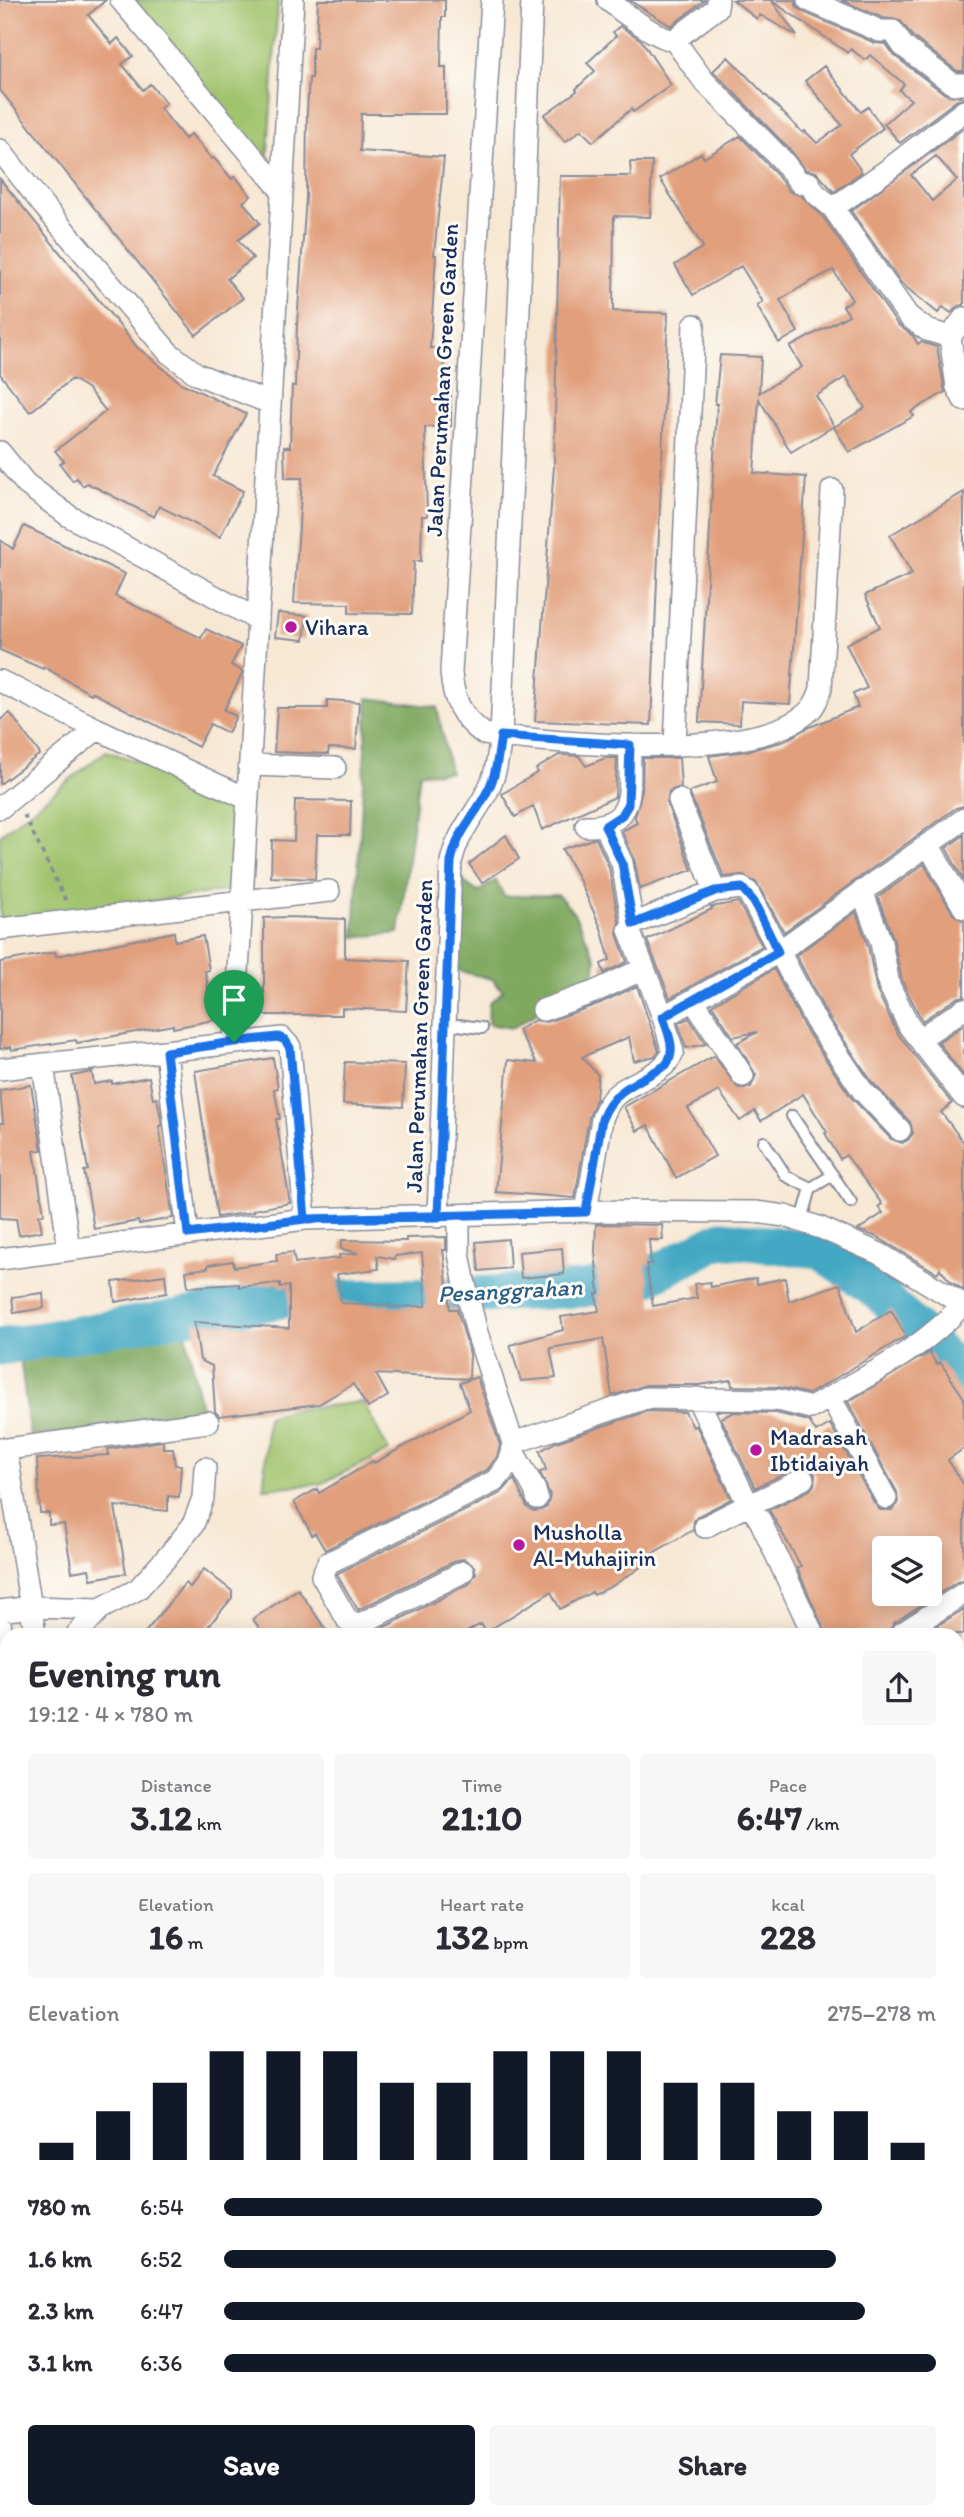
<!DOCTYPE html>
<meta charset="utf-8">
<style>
body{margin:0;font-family:Itim,sans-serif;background:#f7f7f7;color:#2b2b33;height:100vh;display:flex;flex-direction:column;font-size:26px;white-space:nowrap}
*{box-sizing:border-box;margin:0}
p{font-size:23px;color:#7c7c81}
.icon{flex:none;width:38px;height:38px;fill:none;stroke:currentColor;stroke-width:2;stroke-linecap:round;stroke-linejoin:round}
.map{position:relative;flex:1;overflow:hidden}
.side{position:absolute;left:0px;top:1628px;width:964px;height:891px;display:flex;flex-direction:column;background:#fff;border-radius:21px 21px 0 0;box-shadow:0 4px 18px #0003}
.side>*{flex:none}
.fabs{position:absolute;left:872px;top:1536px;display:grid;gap:14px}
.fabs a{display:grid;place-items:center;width:70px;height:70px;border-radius:7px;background:#fff;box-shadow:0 4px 18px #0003;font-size:35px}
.pin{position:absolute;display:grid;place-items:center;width:60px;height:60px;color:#fff;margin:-72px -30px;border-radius:50% 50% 50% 0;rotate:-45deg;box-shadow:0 0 7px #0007}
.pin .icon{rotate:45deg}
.round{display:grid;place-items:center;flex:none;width:74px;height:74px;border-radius:7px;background:#f7f7f7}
.summary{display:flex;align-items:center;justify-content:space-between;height:119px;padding:0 28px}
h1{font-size:38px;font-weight:700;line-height:52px}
.stats{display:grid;grid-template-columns:repeat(3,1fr);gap:10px;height:119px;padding:7px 28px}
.stats div{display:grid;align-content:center;border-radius:7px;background:#f7f7f7;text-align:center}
.stats b{font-size:35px;font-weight:700}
.stats small{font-size:19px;font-weight:400}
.stats p{font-size:19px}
.chart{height:196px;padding:14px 28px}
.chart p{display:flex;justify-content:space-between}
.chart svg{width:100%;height:126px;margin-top:7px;stroke:#111827;stroke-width:6}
.cta{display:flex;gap:14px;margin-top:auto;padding:14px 28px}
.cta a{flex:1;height:80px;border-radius:7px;background:#111827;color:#fff;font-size:28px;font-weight:700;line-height:80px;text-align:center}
.cta a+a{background:#f7f7f7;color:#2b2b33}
ul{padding:0 28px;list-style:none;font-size:23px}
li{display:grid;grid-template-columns:112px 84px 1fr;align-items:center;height:52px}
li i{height:18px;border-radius:9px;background:#111827}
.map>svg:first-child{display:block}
</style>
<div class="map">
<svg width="964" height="2517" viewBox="0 0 964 2517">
<rect width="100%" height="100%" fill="#fdfcf7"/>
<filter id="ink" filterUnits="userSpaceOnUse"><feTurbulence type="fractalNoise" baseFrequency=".0143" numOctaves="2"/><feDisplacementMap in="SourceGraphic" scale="14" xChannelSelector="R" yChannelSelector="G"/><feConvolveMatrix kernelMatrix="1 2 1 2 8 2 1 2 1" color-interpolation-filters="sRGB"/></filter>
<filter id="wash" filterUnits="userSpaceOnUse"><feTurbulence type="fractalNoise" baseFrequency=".00686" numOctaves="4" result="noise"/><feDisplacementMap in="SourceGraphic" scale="28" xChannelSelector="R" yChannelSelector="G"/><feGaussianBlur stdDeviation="1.57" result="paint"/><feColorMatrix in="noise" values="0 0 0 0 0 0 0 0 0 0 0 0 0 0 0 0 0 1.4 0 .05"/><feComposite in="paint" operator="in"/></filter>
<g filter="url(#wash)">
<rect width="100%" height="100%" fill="#f7e8d4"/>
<path fill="#a0c36d" stroke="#5e7966" stroke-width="2" d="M 129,0 L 278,0 L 267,168 Z
M 106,751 L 239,795 L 238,889 L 0,923 L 0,835 Z
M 363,1402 L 389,1451 L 320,1484 L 264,1488 L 267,1417 L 290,1410 Z"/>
<path fill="#80a960" stroke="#4e6c5f" stroke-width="2" d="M 368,698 L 437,707 L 450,772 L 419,773 L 399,933 L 354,937 Z
M 457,877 L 478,892 L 496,880 L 504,896 L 558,895 L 574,913 L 596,959 L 593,997 L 554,1003 L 512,1028 L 488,1024 L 489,1003 L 503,991 L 492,979 L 455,970 Z
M 185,1328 L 204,1423 L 30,1436 L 20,1356 Z"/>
<path fill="#43a8c3" stroke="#2f6c90" stroke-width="2" d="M 0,2291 L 7,2297 L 7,2348 L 0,2342 Z"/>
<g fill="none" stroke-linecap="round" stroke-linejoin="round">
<path stroke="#43a8c3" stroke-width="37" d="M 0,1347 L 287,1299 L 451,1296 L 583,1289 L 646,1278 L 721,1239 L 819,1250 L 879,1293 L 950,1362 L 964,1380"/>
</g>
<g id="blocks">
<path fill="#e19f7b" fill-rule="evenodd" d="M 0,0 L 106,0 L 88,15 L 112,44 L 118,38 L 133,56 L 122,64 L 143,90 L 150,84 L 166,103 L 160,108 L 185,139 L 191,134 L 212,159 L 214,158 L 232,179 L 235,176 L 251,196 L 243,202 L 260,223 L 238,240 L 253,258 L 227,279 L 243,298 L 196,335 L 0,90 Z
M 318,0 L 445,0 L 445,17 L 442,17 L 441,67 L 446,67 L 446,114 L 361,114 L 360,151 L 444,157 L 434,255 L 436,255 L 430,348 L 444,348 L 444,386 L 451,386 L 451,426 L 425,427 L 427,516 L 422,516 L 421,561 L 414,561 L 412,614 L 349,613 L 349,604 L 294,603 L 302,478 L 285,478 L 284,447 L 290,447 L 292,386 L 295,386 L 297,324 L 306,197 L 307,111 L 309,78 L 312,78 L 312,48 L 316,48 Z
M 629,0 L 705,0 L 671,26 Z
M 733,0 L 795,0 L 797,7 L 803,12 L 875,43 L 886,44 L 895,56 L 945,94 L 964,98 L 956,101 L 900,143 L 884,124 L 911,100 L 899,90 L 904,84 L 870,55 L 865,60 L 851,49 L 848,53 L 772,1 L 797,36 L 760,15 L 757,19 Z
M 841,0 L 964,0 L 964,71 L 957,71 L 913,37 L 900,20 L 883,18 Z
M 620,26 L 641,40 L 671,85 L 633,112 L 631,109 L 593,142 L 581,130 L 565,142 L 544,115 L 577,91 L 576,89 L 595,71 L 587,63 L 616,36 L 613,32 Z
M 728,57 L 803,133 L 805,131 L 817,143 L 842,125 L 805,81 L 824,66 L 861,112 L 868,107 L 883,128 L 849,154 L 862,172 L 834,192 L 816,172 L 806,170 L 791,151 L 713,71 Z
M 964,128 L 964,305 L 958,306 L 951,313 L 943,307 L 938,313 L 902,284 L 851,211 ZM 936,156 L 957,180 L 932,201 L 911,175 Z
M 740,136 L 772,169 L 790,192 L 802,196 L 823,217 L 897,324 L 913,336 L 918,344 L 921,342 L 937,347 L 945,392 L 911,412 L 914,416 L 849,452 L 834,427 L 865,408 L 846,377 L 816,396 L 834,426 L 791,452 L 759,399 L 754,473 L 806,477 L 790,704 L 741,701 L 740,724 L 699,722 L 717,404 L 715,404 L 720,355 L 761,357 L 759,393 L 802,367 L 790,347 L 849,315 L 843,306 L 852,300 L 833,270 L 806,284 L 780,300 L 798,332 L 779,343 L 757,306 L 763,302 L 741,266 L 693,295 L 675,265 L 703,247 L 660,179 L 701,153 L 704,158 Z
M 630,162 L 652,162 L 650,217 L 614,216 L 613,311 L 668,313 L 651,725 L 535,721 L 554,466 L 560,176 L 631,176 Z
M 0,179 L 137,347 L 181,383 L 246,414 L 213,476 L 243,491 L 220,537 L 159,506 L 154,517 L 87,483 L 83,486 L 77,478 L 73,481 L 60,464 L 64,461 L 55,451 L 106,411 L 87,388 L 72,379 L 30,412 L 0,374 Z
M 964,492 L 964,806 L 956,808 L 784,932 L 756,882 L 741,875 L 724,877 L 689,792 L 717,782 L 709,756 L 747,751 L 785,741 L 803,730 L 858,707 L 853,694 L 867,688 L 846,644 L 880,627 L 865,595 L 912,574 L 890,535 Z
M 24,526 L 125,574 L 115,596 L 201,638 L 206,629 L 241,646 L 231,665 L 242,671 L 242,674 L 224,710 L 236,716 L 228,733 L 210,724 L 198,747 L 92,692 L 91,694 L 44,667 L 43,669 L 0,650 L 0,540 L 13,549 Z
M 278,613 L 307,616 L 304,640 L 275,637 Z
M 327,700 L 359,702 L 356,749 L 329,748 L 328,754 L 274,752 L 277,708 L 327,708 Z
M 10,713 L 40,754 L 0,784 L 0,720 Z
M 559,755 L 579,756 L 586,766 L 605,758 L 617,758 L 615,797 L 542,830 L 533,806 L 515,817 L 502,794 L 538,772 L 536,769 Z
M 643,758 L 679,758 L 681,787 L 669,791 L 667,804 L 692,870 L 640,889 L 634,858 L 622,831 L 637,823 L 635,817 L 642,790 Z
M 295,800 L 351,801 L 350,835 L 317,835 L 315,879 L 271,877 L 272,840 L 294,841 Z
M 506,835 L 519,859 L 482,883 L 469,864 Z
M 964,835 L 964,881 L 946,848 Z
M 596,838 L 609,867 L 619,922 L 617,934 L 627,962 L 604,973 L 601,964 L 610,960 L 601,928 L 577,875 L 562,849 Z
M 924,864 L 953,914 L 964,921 L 964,996 L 957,998 L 922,1021 L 902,981 L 893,938 L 878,897 Z
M 738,902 L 762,946 L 670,998 L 647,940 L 712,909 L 711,907 Z
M 856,912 L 868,946 L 877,991 L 898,1034 L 952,1103 L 941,1112 L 964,1143 L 964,1290 L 950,1281 L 940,1269 L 937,1273 L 877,1237 L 858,1230 L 883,1213 L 878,1207 L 882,1204 L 846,1155 L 840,1159 L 825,1133 L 827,1132 L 803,1094 L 761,1121 L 755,1111 L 740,1121 L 719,1091 L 688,1108 L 715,1156 L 676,1178 L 648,1125 L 637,1131 L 624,1107 L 714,1056 L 737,1087 L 743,1089 L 751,1087 L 756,1075 L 737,1043 L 757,1032 L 733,1037 L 712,1005 L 774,969 L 804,1027 L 851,1097 L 891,1139 L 902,1143 L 908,1140 L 913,1133 L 910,1122 L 872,1082 L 826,1013 L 796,955 Z
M 286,917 L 345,919 L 345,958 L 409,961 L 406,1011 L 342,1008 L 342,1015 L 264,1015 L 264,918 Z
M 174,932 L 175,941 L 203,936 L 209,970 L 205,971 L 214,1020 L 173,1028 L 173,1025 L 77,1043 L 76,1040 L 12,1050 L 11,1047 L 0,1049 L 0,962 L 55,952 L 56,956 Z
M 637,986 L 659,1051 L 655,1056 L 634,1061 L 629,1037 L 582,1057 L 598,1075 L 596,1099 L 589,1117 L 575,1198 L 496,1192 L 508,1060 L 537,1063 L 518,1030 L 535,1020 L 547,1022 L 598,1004 Z
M 689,1018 L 706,1044 L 686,1048 L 678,1023 Z
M 964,1025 L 964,1076 L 938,1042 Z
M 273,1058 L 278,1088 L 274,1089 L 280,1119 L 276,1119 L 290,1203 L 253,1210 L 253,1212 L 217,1217 L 195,1071 Z
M 345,1062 L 405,1064 L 403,1107 L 343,1104 Z
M 92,1072 L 94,1084 L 112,1081 L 112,1084 L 149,1077 L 153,1099 L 157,1098 L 160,1113 L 162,1125 L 159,1126 L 173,1218 L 139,1224 L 138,1221 L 94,1229 L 84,1171 L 88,1170 L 72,1076 Z
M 31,1085 L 42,1150 L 34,1151 L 44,1214 L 39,1215 L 42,1231 L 19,1235 L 16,1219 L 0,1218 L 0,1123 L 3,1123 L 0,1090 Z
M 596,1224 L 662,1225 L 663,1240 L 649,1240 L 651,1264 L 646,1264 L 653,1306 L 697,1298 L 694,1284 L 710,1282 L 711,1287 L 756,1278 L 757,1284 L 785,1278 L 789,1301 L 840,1284 L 856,1332 L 891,1310 L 906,1336 L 809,1394 L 778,1387 L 732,1386 L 731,1380 L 700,1385 L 646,1385 L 612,1396 L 603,1339 L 550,1348 L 556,1378 L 521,1381 L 510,1345 L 563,1330 L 561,1317 L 599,1311 L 596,1294 L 599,1293 L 595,1251 Z
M 446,1237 L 446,1250 L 443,1250 L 450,1309 L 457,1309 L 470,1354 L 469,1379 L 376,1374 L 388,1396 L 368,1408 L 353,1384 L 319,1404 L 219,1416 L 215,1411 L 212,1366 L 200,1360 L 194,1322 L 289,1328 L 289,1286 L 280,1287 L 280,1283 L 239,1287 L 239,1284 L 188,1287 L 186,1271 L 208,1268 L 208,1265 L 233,1261 L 234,1267 L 277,1261 L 276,1254 L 293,1252 L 295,1263 L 340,1258 L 339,1255 L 359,1253 L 341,1249 L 342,1240 L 406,1241 L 406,1238 ZM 422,1253 L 426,1306 L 390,1307 L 390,1305 L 341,1303 L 337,1274 L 379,1269 L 377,1256 L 394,1259 L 395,1256 Z
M 508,1239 L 510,1268 L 479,1271 L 476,1242 Z
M 562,1248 L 564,1274 L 521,1278 L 519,1252 Z
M 165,1275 L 167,1293 L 115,1302 L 113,1282 Z
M 43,1293 L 44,1308 L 14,1313 L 12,1297 Z
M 929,1352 L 937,1365 L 940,1362 L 964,1398 L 964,1448 L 948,1460 L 964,1485 L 964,1580 L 957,1582 L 894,1623 L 888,1634 L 826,1634 L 797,1568 L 801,1566 L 769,1510 L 810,1490 L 814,1485 L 815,1474 L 809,1468 L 798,1467 L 755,1488 L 721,1418 L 734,1412 L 776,1413 L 809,1421 L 816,1432 L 830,1424 L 875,1504 L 880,1510 L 892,1510 L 898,1504 L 897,1492 L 848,1402 ZM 884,1549 L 929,1549 L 929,1594 L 884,1594 Z
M 477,1377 L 500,1445 L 497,1457 L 487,1470 L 325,1550 L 315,1533 L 312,1535 L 294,1502 L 317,1489 L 319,1493 L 373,1461 L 374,1463 L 470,1410 L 460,1383 Z
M 648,1411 L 685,1412 L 693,1427 L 696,1425 L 731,1499 L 698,1516 L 694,1521 L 693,1530 L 648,1556 L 650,1561 L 614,1585 L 594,1595 L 592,1592 L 560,1609 L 551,1592 L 486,1632 L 481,1624 L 463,1634 L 371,1634 L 469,1584 L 476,1573 L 474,1566 L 464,1559 L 457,1560 L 358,1610 L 337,1575 L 338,1573 L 501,1493 L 514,1479 L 527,1507 L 534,1511 L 541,1510 L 547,1507 L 550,1495 L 540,1472 L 546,1470 L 540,1451 L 556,1442 Z
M 163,1441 L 163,1448 L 173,1448 L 175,1465 L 181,1465 L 179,1497 L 168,1496 L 168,1511 L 115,1506 L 126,1573 L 91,1579 L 89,1569 L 72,1572 L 64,1524 L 49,1525 L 49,1513 L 40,1513 L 37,1459 L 109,1455 L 108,1449 Z
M 204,1569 L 232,1591 L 232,1598 L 202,1634 L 144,1634 L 185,1583 L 190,1587 Z
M 298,1589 L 329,1634 L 263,1634 L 253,1619 Z
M 964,1609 L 964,1634 L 924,1634 Z"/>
</g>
</g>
<g filter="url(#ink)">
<use href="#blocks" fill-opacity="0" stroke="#898c99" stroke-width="2"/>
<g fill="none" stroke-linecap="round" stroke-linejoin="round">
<defs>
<path id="lane" d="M 444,1030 L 458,1025 L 482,1028
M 792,1116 L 851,1202
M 764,1142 L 786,1176 L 811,1188 L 802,1220
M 811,1188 L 833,1175
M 0,2374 L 7,2379
M 957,2433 L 964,2436"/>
<path id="street" d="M 121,0 L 282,191
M 492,0 L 451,672 C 453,700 461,717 484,734 C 558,743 752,763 808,712 C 815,706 818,698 821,689 L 832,490
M 608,0 C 621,11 659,40 674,40 L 704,81 L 782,160 L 800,183 L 809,183 L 815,193 L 833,208 L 908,316 L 927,330 L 950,337
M 808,0 L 880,31 L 893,31 L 903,46 L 953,84 L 964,84
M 674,40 L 717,8 L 718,0
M 0,150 L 42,204 L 169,353 L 197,374 L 270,403
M 833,208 L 886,171 L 964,111
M 950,337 L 957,387 L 964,400
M 950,337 L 964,318
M 0,452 L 26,484 L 69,516 L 258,620
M 0,681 L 97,729 L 248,799
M 675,745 L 694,325
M 250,765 L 335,768
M 679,800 L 715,891 L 742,888 L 748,892 L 815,1020 L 862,1090 L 900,1130
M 0,808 L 97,729
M 586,826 C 640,827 628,784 630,745
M 605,826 L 622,863 L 633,924
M 928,844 L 964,908
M 862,891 L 881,942 L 889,985 L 909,1026 L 964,1097
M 0,929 L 329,891
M 693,1000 L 743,1076
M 543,1010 L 594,992 L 643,969
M 663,1017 L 778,952 L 964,819
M 919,1039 L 964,1009
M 234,1042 L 293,0
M 166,1052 L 188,1234
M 43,1064 L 69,1250
M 0,1069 L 282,1038 L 290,1047 L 305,1219
M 586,1211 L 602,1119 C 605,1110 609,1101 616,1095 C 634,1079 664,1076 673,1052 L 663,1017 L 629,930 L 633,924 L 715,891
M 459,1216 L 459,1253 L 464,1280 L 477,1333 L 513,1443 C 514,1459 505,1469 495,1481 L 328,1563 L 322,1576 L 348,1621 L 360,1624 L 463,1572
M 438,1217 L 451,862 C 458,831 475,816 488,790 C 497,773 498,754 501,736 L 532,0
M 0,1259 L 305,1219 L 586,1211 L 755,1212 L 785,1216 L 821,1228 L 880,1254 L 964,1305
M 830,1397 L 886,1498
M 697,1398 L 746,1500 L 760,1520 L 813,1634
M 513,1443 L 646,1398 L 778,1400 L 811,1408 C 864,1377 922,1351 963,1304
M 0,1448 L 7,1458 L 9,1467 L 35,1634
M 0,1450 L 208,1422
M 514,1453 L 535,1490 L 537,1498
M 705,1527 C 737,1509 771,1496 803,1479
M 0,1611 L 31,1607 L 100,1609
M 0,1623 L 7,1674
M 77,1634 L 100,1609 L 138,1589 L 169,1555 L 193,1525 L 203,1498 L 205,1468
M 901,1634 L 964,1593
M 957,1879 L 960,1886
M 0,1968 L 7,1966
M 957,2016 L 964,2012
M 957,2238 L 964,2224
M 957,2293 L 964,2279
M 149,2511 L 151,2517
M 414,2511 L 414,2517
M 449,2511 L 449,2517
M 468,2511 L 480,2517
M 22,2517 L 31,2511
M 542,2517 L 545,2511
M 816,2517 L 819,2511
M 845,2517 L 847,2511"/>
</defs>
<use href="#lane" stroke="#898c99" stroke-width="14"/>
<use href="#street" stroke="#898c99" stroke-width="24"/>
<path stroke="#898c99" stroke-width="3.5" stroke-dasharray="5 5" stroke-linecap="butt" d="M 24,815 L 67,903"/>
<use href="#lane" stroke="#fff" stroke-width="10"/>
<use href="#street" stroke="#fff" stroke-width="21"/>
</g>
</g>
<g fill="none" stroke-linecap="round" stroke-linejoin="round" filter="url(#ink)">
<defs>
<path id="route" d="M 234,1042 L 278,1037 L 285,1040 L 290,1048 L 305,1219 L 586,1212 L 602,1119 C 614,1088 639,1082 666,1065 C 677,1050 668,1034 663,1017 L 778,952 L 754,902 L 742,888 L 715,891 L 633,924 L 622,863 L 605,826 L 622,815 L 628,805 L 630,745 L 501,736 C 498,754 497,773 488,790 C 475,817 457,831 451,862 L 438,1217 L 305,1219 L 188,1234 L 166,1052 L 234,1042"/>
</defs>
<use href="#route" stroke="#fff" stroke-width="14"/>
<use href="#route" stroke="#1a73e8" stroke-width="9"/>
</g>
<g fill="#b5179e" stroke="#fdfcf7" stroke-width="2.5">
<circle cx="291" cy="627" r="7"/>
<circle cx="756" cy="1450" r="7"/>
<circle cx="519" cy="1545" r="7"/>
</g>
<g text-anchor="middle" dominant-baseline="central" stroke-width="6" stroke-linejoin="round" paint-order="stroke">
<g font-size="23" fill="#1b2f5e" stroke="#fdfcf7">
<text transform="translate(442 380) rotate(-87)">Jalan Perumahan Green Garden</text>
<text transform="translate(419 1036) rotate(-88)">Jalan Perumahan Green Garden</text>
</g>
<g font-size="23" fill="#1b2f5e" stroke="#fdfcf7" text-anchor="start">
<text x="305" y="627">Vihara</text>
<text x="770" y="1437">Madrasah<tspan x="770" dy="26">Ibtidaiyah</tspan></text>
<text x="533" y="1532">Musholla<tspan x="533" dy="26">Al-Muhajirin</tspan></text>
</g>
<g font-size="24" font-style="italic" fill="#2b5f86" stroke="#fdfcf7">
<text transform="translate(510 1290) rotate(-3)">Pesanggrahan</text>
</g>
</g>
</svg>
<div class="fabs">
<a><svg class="icon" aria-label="layers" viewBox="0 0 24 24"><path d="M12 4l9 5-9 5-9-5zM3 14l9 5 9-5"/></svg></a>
</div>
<div class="pin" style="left:234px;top:1042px;background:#1e9e55"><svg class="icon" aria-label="arrive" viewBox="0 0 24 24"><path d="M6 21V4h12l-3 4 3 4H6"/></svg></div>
<section class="side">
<div class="summary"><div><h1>Evening run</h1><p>19:12 · 4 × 780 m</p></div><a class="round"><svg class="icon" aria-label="share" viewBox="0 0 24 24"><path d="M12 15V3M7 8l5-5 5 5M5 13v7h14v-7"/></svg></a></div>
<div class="stats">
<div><p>Distance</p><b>3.12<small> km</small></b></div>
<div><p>Time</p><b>21:10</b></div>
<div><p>Pace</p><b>6:47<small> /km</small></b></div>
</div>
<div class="stats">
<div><p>Elevation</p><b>16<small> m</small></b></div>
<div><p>Heart rate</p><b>132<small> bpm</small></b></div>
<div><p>kcal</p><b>228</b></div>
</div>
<div class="chart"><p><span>Elevation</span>275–278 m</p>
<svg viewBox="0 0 160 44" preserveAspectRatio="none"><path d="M5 44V38M15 44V27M25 44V17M35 44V6M45 44V6M55 44V6M65 44V17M75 44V17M85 44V6M95 44V6M105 44V6M115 44V17M125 44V17M135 44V27M145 44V27M155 44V38"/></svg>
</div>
<ul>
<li><b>780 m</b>6:54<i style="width:84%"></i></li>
<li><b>1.6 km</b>6:52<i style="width:86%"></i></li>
<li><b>2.3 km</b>6:47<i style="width:90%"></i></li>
<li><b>3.1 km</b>6:36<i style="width:100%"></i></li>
</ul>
<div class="cta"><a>Save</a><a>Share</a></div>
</section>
</div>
